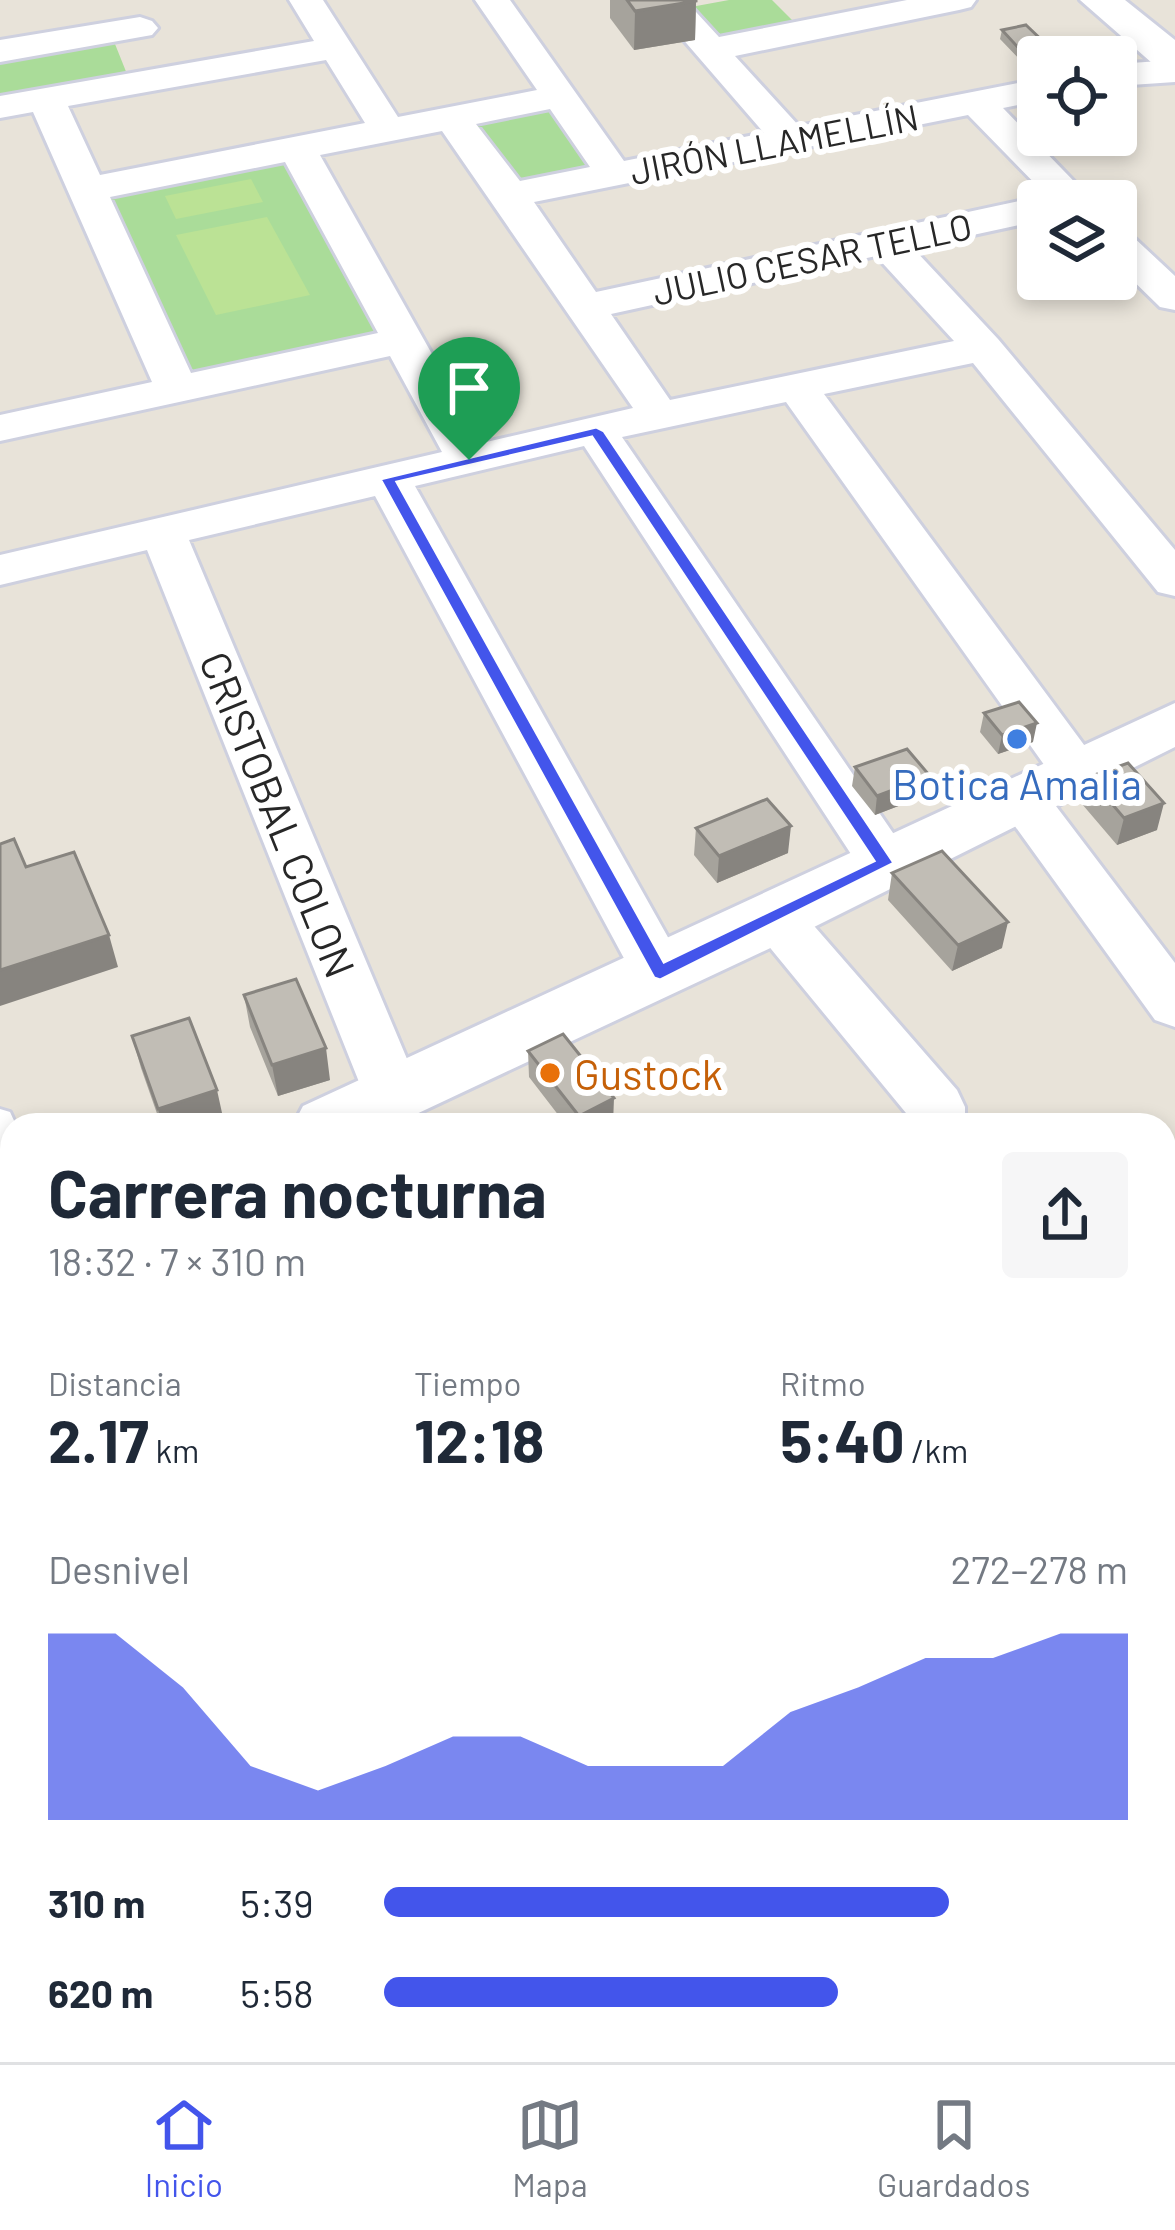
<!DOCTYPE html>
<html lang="es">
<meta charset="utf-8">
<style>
body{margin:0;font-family:Barlow,sans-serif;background:#f6f6f7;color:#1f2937;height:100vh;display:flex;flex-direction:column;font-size:45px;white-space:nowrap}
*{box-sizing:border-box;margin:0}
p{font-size:39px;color:#747a83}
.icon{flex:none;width:66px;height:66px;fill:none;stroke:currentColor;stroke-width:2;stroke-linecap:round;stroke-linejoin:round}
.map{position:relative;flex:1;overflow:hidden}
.panel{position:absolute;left:0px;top:1113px;width:1176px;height:951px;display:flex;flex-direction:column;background:#fff;border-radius:36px 36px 0 0;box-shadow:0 6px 18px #0003}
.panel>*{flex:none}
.buttons{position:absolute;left:1017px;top:36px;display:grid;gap:24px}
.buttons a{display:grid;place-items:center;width:120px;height:120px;border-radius:12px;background:#fff;box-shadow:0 6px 18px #0003;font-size:60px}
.pin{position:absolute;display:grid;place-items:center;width:102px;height:102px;color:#fff;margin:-123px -51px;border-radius:50% 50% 50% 0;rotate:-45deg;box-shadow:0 0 12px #0007}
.pin .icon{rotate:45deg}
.round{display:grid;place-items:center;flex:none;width:126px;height:126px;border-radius:12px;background:#f6f6f7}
.headline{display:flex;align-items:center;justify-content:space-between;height:204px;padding:0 48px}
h1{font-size:66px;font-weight:700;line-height:90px}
.stats{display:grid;grid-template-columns:repeat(3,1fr);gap:18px;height:204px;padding:12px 48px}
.stats div{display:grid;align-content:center}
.stats b{font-size:60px;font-weight:700}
.stats small{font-size:33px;font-weight:400}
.stats p{font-size:33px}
.chart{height:336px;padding:24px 48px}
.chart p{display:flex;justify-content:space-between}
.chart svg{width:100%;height:216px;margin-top:12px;fill:#4355eb;opacity:.7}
ul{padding:0 48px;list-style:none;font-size:39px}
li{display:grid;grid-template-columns:192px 144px 1fr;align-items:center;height:90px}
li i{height:30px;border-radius:15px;background:#4355eb}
.menu{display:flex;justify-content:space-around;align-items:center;height:168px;border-top:3px solid #e0e1e3;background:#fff;font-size:33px;color:#747a83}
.menu a{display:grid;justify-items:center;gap:6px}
.menu .on{color:#4355eb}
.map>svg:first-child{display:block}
</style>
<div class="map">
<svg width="1175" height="2062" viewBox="0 0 1175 2062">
<rect width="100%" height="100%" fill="#e8e3d9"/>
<path fill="#aadc99" d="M 729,0 L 772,0 L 800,28 L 713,44 L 680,9 Z
M 113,39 L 129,79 L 0,103 L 0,59 Z
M 553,103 L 605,171 L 514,189 L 464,121 Z
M 292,160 L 384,334 L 186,374 L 104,196 Z
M 1175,1891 L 1175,2062 L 1107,2062 L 1103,2052 L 1164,2052 L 1164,1893 Z"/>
<path fill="#bbe295" d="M 251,179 L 263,202 L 176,219 L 165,196 Z
M 267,217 L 310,295 L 216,315 L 176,235 Z"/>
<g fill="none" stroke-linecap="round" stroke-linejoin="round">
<defs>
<path id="lane" d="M 0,1109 L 10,1112 L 16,1125 L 12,1125 L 12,1156 L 0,1149 Z"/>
<path id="street" d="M 289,0 L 323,0 L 398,117 L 537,90 L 475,0 L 510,0 L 624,161 L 764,133 L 649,0 L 685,0 L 719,37 L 907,0 L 976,0 L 971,7 L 959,10 L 735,56 L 799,126 L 1038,79 L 1038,101 L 1003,108 L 1093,201 L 1038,201 L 1038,221 L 913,248 L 998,339 L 1175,550 L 1175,596 L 1158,592 L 973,363 L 824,394 L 1093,757 L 1101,770 L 1093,783 L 1075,788 L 1057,783 L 786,402 L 622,437 L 904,849 L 912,863 L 904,877 L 885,882 L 866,877 L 584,446 L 415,486 L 688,973 L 680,988 L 660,994 L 640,988 L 375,496 L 189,540 L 423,1097 L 415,1113 L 394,1120 L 373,1113 L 365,1097 L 147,550 L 0,585 L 0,555 L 442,452 L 390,356 L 0,441 L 0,415 L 152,382 L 33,112 L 0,118 L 0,96 L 314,41 ZM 326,60 L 365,123 L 100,175 L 68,106 ZM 550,109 L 590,167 L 520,181 L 476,124 ZM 968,115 L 1051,200 L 1038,197 L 596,292 L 534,202 ZM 442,131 L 633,408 L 482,443 L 320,155 ZM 285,162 L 378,333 L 191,373 L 110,197 ZM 876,256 L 954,341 L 670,400 L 611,314 Z
M 140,17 L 152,21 L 158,28 L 152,35 L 0,62 L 0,40 Z
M 1175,60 L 1175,82 L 1116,86 L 1116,64 Z
M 1116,230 L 1130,234 L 1175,276 L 1175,310 L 1160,307 L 1116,264 Z
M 1022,780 L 1040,785 L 1175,963 L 1175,1027 L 1155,1020 L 1004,811 L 996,798 L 1004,785 Z
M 776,898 L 795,904 L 957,1090 L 965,1107 L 965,1125 L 905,1125 L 906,1113 L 757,932 L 749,918 L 757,904 Z
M 1164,1490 L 1175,1494 L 1172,1566 L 1164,1563 Z
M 130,2052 L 210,2052 L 211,2062 L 131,2062 Z
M 1040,2052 L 1120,2052 L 1124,2062 L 1044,2062 Z"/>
<path id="secondary" d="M 1080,0 L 1125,0 L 1175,40 L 1175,74 L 1160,70 Z
M 1175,703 L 1175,747 L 798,935 L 393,1125 L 293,1125 L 303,1106 Z
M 12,1209 L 12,1269 L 0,1273 L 0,1213 Z
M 1175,1825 L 1175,1911 L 1164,1915 L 1164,1827 Z
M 473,2052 L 593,2052 L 589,2062 L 469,2062 Z"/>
</defs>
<use href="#lane" stroke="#ced0df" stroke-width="6"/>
<use href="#street" stroke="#ced0df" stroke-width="6"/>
<use href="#secondary" stroke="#ced0df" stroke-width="6"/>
<use href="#lane" fill="#fff" fill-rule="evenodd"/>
<use href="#street" fill="#fff" fill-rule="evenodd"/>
<use href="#secondary" fill="#fff" fill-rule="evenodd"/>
</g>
<path fill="#a6a39c" d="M 610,0 L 696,0 L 695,40 L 634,50 L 610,18 Z
M 1002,30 L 1051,49 L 1050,57 L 1038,57 L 1024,64 L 1000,39 Z
M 984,713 L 1033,742 L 998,754 L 980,732 Z
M 855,767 L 927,795 L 875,815 L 852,786 Z
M 1089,777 L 1157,830 L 1117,845 L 1082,804 Z
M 696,828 L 788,853 L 717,883 L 694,855 Z
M 892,873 L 1002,948 L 952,971 L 888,900 Z
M 244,995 L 330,1080 L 278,1096 L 250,1027 Z
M 132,1036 L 224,1122 L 215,1125 L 161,1125 L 141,1068 Z
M 528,1051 L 613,1124 L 566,1125 L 529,1077 Z
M 1175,1660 L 1175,1789 L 1164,1792 L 1164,1662 Z"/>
<path fill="#87847f" d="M 696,1 L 695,40 L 634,50 L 635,11 Z
M 1051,49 L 1050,57 L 1038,57 L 1038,61 L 1024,64 L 1025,55 Z
M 1037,723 L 1033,742 L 998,754 L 1002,735 Z
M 930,776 L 927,795 L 875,815 L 877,796 Z
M 1164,803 L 1157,830 L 1117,845 L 1124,818 Z
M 791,826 L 788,853 L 717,883 L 719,856 Z
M 1008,922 L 1002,948 L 952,971 L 958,945 Z
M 109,935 L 118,967 L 0,1006 L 0,970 Z
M 326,1048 L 330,1080 L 278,1096 L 272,1065 Z
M 217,1090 L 224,1122 L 215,1125 L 162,1125 L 158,1109 Z
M 614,1098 L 613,1124 L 579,1125 L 579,1116 Z
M 12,1319 L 12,1346 L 5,1348 L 0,1335 L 0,1323 Z
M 1175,1634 L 1175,1653 L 1164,1655 L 1164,1637 Z
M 1175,1773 L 1175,1789 L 1164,1792 L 1164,1786 L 1172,1774 Z"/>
<path fill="#c1bdb5" stroke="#87847f" stroke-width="3" d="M 627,0 L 696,0 L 696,1 L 635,11 Z
M 1026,25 L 1051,49 L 1025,55 L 1002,30 Z
M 1019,702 L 1037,723 L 1002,735 L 984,713 Z
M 907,749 L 930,776 L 877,796 L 855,767 Z
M 1128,763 L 1164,803 L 1124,818 L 1089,777 Z
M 767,799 L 791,826 L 719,856 L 696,828 Z
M 14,839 L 26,867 L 74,852 L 109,935 L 0,970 L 0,844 Z
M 942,851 L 1008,922 L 958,945 L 892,873 Z
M 296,979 L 326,1048 L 272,1065 L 244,995 Z
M 189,1018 L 217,1090 L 158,1109 L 132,1036 Z
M 563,1034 L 614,1098 L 579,1116 L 528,1051 Z
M 12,1254 L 12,1319 L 0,1323 L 0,1258 Z
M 1175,1564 L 1175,1634 L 1164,1637 L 1164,1566 Z
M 1175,1660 L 1175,1773 L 1172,1774 L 1164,1754 L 1164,1662 Z"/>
<path fill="#4355eb" stroke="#fff" stroke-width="3" fill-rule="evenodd" d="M 596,427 L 604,431 L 894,863 L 660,980 L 654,978 L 380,479 ZM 592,437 L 874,861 L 664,962 L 397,482 Z"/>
<circle fill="#3f7fe0" stroke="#fff" stroke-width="4.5" cx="1017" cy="739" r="12"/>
<circle fill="#e8710a" stroke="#fff" stroke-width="4.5" cx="550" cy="1073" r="12"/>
<g text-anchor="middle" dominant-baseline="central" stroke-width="12" stroke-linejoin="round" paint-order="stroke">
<g font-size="36" fill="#272727" stroke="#fff">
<text transform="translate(774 143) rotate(-11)">JIRÓN LLAMELLÍN</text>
<text transform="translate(812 258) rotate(-12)">JULIO CESAR TELLO</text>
</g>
<g font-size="42" fill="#366cbe" stroke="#fff">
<text x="1017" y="783">Botica Amalia</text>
</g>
<g font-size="42" fill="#272727" stroke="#fff">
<text transform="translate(279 814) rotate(68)">CRISTOBAL COLON</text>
</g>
<g font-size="42" fill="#c56008" stroke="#fff" text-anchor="start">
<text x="574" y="1073">Gustock</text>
</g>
</g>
</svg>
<div class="buttons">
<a><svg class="icon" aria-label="locate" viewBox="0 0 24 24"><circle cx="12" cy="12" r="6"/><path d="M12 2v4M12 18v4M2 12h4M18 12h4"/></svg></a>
<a><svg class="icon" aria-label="layers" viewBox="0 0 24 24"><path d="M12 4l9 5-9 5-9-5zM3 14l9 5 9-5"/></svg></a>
</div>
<div class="pin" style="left:469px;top:460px;background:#1e9e55"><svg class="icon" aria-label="arrive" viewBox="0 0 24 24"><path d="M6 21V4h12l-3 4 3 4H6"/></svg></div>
<section class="panel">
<div class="headline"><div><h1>Carrera nocturna</h1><p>18:32 · 7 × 310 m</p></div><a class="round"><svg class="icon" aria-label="share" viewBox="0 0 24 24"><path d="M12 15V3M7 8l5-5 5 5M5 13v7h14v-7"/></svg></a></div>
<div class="stats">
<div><p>Distancia</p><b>2.17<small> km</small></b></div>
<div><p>Tiempo</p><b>12:18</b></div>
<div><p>Ritmo</p><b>5:40<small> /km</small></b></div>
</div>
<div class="chart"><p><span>Desnivel</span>272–278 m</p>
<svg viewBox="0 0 160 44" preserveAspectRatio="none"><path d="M0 44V6L10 6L20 17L30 33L40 38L50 33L60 27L70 27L80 33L90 33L100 33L110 22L120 17L130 11L140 11L150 6L160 6V44z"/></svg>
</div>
<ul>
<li><b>310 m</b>5:39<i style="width:76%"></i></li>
<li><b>620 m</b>5:58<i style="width:61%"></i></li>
</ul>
</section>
</div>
<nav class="menu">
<a class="on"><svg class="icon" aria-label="home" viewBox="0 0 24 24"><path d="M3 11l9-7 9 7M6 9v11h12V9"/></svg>Inicio</a>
<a><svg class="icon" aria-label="map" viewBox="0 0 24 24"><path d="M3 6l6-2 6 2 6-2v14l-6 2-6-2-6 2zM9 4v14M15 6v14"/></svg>Mapa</a>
<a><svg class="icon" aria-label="saved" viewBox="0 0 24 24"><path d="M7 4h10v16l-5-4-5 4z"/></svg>Guardados</a>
</nav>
